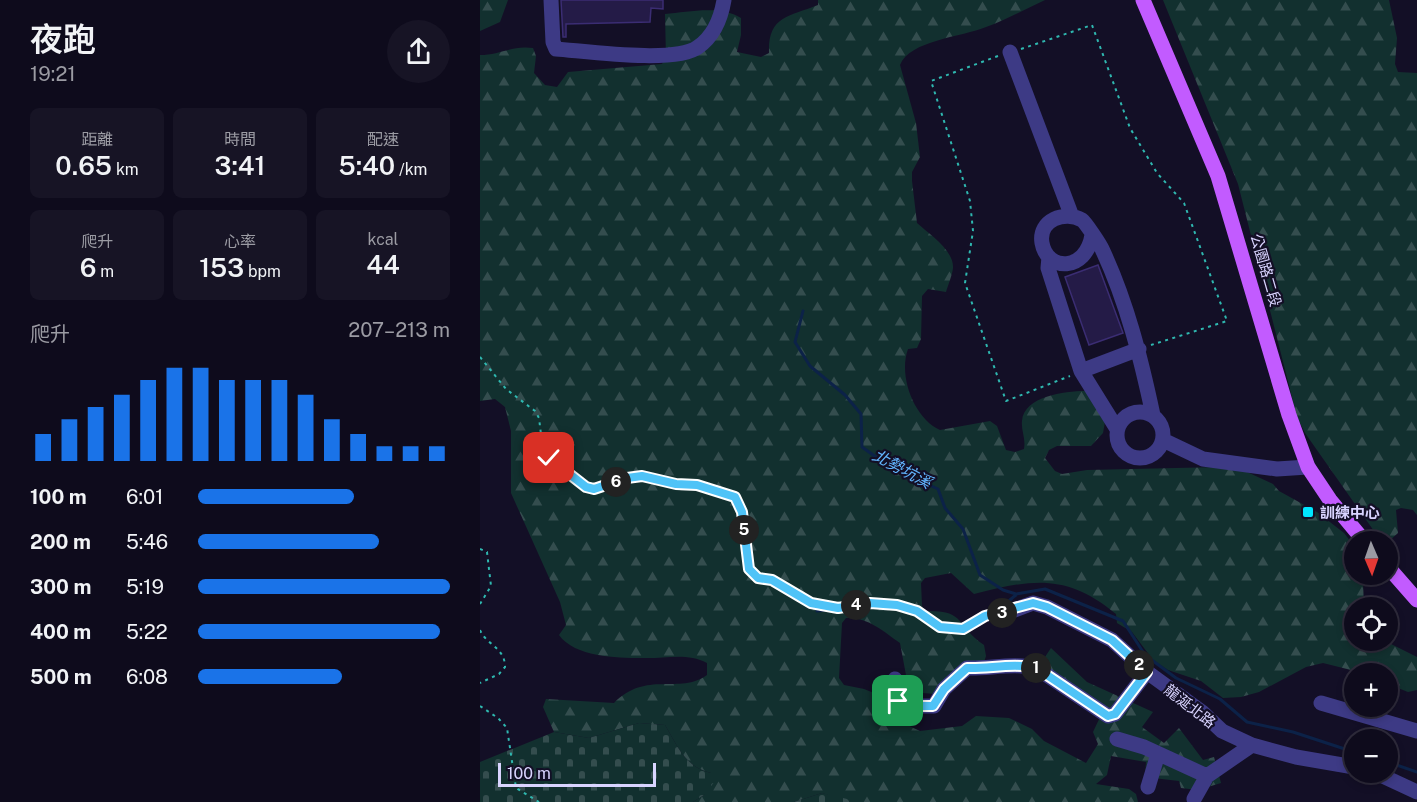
<!DOCTYPE html>
<html lang="zh-TW">
<meta charset="utf-8">
<style>
body{margin:0;font-family:"Public Sans","Noto Sans TC",sans-serif;background:#171425;color:#f1f3f6;height:100vh;display:flex;flex-direction:column;font-size:22px;white-space:nowrap}
*{box-sizing:border-box;margin:0}
p{font-size:20px;color:#9b9ba3}
.icon{flex:none;width:33px;height:33px;fill:none;stroke:currentColor;stroke-width:2;stroke-linecap:round;stroke-linejoin:round}
.map{position:relative;flex:1;overflow:hidden}
.drawer{display:flex;flex-direction:column;background:#0e0b1c;width:480px}
.drawer>*{flex:none}
.needle{width:39px;rotate:178deg}
.buttons{position:absolute;left:864px;top:531px;display:grid;gap:12px}
.buttons a{display:grid;place-items:center;width:54px;height:54px;border-radius:50%;background:#0e0b1c;box-shadow:0 3px 9px #0003,0 0 0 2px #2e2b3b;font-size:30px}
.scale{position:absolute;left:18px;bottom:15px;width:158px;box-sizing:border-box;padding-left:6px;border:3px solid #d9d4ff;border-top:0;font-size:16px;line-height:21px;white-space:nowrap;color:#d9d4ff;-webkit-text-stroke:4px #130f26;paint-order:stroke}
.pin{position:absolute;display:grid;place-items:center;width:51px;height:51px;color:#fff;margin:-26px;border-radius:12px;box-shadow:0 3px 9px #0006}
.km{position:absolute;width:30px;height:30px;margin:-15px;border-radius:50%;background:#222;color:#fff;font-size:16px;line-height:30px;text-align:center}
.round{display:grid;place-items:center;flex:none;width:63px;height:63px;border-radius:32px;background:#171425}
.summary{display:flex;align-items:center;justify-content:space-between;height:102px;padding:0 30px}
h1{font-size:33px;font-weight:600;line-height:45px}
.metrics{display:grid;grid-template-columns:repeat(3,1fr);gap:9px;height:102px;padding:6px 30px}
.metrics div{display:grid;align-content:center;border-radius:9px;background:#171425;text-align:center}
.metrics b{font-size:26px;font-weight:600}
.metrics small{font-size:16px;font-weight:400}
.metrics p{font-size:16px}
.chart{height:168px;padding:12px 30px}
.chart p{display:flex;justify-content:space-between}
.chart svg{width:100%;height:108px;margin-top:6px;stroke:#1a73e8;stroke-width:6}
ul{padding:0 30px;list-style:none;font-size:20px}
li{display:grid;grid-template-columns:96px 72px 1fr;align-items:center;height:45px}
li i{height:15px;border-radius:8px;background:#1a73e8}
main{display:flex;flex:1;min-height:0}
.map>svg:first-child{display:block}
</style>
<main>
<section class="drawer">
<div class="summary"><div><h1>夜跑</h1><p>19:21</p></div><a class="round"><svg class="icon" aria-label="share" viewBox="0 0 24 24"><path d="M12 15V3M7 8l5-5 5 5M5 13v7h14v-7"/></svg></a></div>
<div class="metrics">
<div><p>距離</p><b>0.65<small> km</small></b></div>
<div><p>時間</p><b>3:41</b></div>
<div><p>配速</p><b>5:40<small> /km</small></b></div>
</div>
<div class="metrics">
<div><p>爬升</p><b>6<small> m</small></b></div>
<div><p>心率</p><b>153<small> bpm</small></b></div>
<div><p>kcal</p><b>44</b></div>
</div>
<div class="chart"><p><span>爬升</span>207–213 m</p>
<svg viewBox="0 0 160 44" preserveAspectRatio="none"><path d="M5 44V33M15 44V27M25 44V22M35 44V17M45 44V11M55 44V6M65 44V6M75 44V11M85 44V11M95 44V11M105 44V17M115 44V27M125 44V33M135 44V38M145 44V38M155 44V38"/></svg>
</div>
<ul>
<li><b>100 m</b>6:01<i style="width:62%"></i></li>
<li><b>200 m</b>5:46<i style="width:72%"></i></li>
<li><b>300 m</b>5:19<i style="width:100%"></i></li>
<li><b>400 m</b>5:22<i style="width:96%"></i></li>
<li><b>500 m</b>6:08<i style="width:57%"></i></li>
</ul>
</section>
<div class="map">
<svg width="937" height="802" viewBox="0 0 937 802">
<defs>
<pattern id="forest-firs" width="22" height="20" patternUnits="userSpaceOnUse" patternTransform="scale(1.5)"><rect width="22" height="20" fill="#12302f"/><path d="M5 1l3.5 6h-7zM16 11l3.5 6h-7z" fill="#344d4e"/></pattern>
<pattern id="cemetery-stones" width="16" height="16" patternUnits="userSpaceOnUse" patternTransform="scale(1.5)"><rect width="16" height="16" fill="#12302f"/><path d="M2 7V4a2 2 0 0 1 4 0v3zM10 15v-3a2 2 0 0 1 4 0v3z" fill="#344d4e"/></pattern>
</defs>
<rect width="100%" height="100%" fill="#130f26"/>
<path fill="url(#forest-firs)" d="M 0,0 L 28,0 L 20,22 L 0,31 Z
M 338,0 L 565,0 C 545,9 526,20 506,27 C 482,37 430,40 420,65 L 436,123 L 440,157 L 432,172 L 432,181 L 437,223 C 449,234 474,250 473,268 C 472,276 468,285 466,292 L 448,289 L 442,296 L 441,339 L 437,348 L 428,349 C 418,376 434,418 460,430 L 510,421 L 517,426 L 526,450 L 535,452 L 544,449 C 546,438 541,431 542,421 C 544,396 585,391 605,391 L 626,416 L 623,433 L 611,446 L 577,446 L 569,450 L 565,458 L 575,471 L 582,474 L 607,470 L 741,467 L 767,472 L 793,484 L 799,491 L 837,512 L 864,533 L 874,546 L 874,574 L 891,575 L 883,582 L 884,607 L 874,608 L 874,640 L 905,641 L 937,657 L 937,690 L 928,692 L 908,684 L 908,674 L 883,673 L 843,663 L 826,667 L 779,692 L 761,697 L 743,698 L 721,681 L 688,670 L 673,660 L 652,632 L 637,623 L 636,614 C 587,573 552,579 494,594 L 471,573 L 445,578 L 441,583 L 442,606 L 446,611 C 486,610 475,625 504,645 L 506,656 L 504,662 L 455,694 L 443,693 L 426,675 L 420,643 C 403,631 388,617 366,618 L 362,623 L 359,678 L 364,685 L 384,689 L 428,707 L 422,717 L 425,724 L 440,731 L 482,726 L 496,716 L 529,718 L 552,729 L 564,741 L 606,763 L 618,744 L 613,732 L 623,711 L 557,669 L 571,648 L 607,682 L 673,712 L 662,727 L 684,743 L 699,728 L 723,760 L 734,757 L 741,783 L 718,790 L 701,788 L 699,781 L 665,777 L 666,762 L 631,756 L 627,775 L 616,784 L 649,789 L 656,794 L 658,802 L 370,802 L 342,793 L 314,802 L 213,802 L 224,795 L 231,773 C 204,766 199,748 185,725 L 159,723 L 109,738 L 74,732 L 63,707 L 66,699 L 134,703 C 166,670 200,695 227,675 L 227,663 C 207,652 184,659 162,658 C 136,658 95,657 79,635 L 86,625 L 80,602 L 31,493 L 31,431 L 25,407 L 15,399 L 0,401 L 0,55 C 20,55 32,45 53,48 L 56,56 L 54,73 L 65,85 L 77,87 L 88,72 L 182,64 L 186,57 L 185,14 C 209,12 240,5 261,18 L 261,35 L 257,52 L 281,57 L 289,53 C 288,16 308,17 338,5 Z
M 683,0 L 909,0 L 917,38 L 915,64 L 918,72 L 937,73 L 937,515 L 933,510 L 921,508 L 916,510 L 918,533 L 908,542 L 901,541 L 825,433 L 817,417 L 758,184 Z"/>
<path fill="url(#cemetery-stones)" d="M 159,723 L 185,725 C 199,748 204,766 231,773 L 235,781 L 224,795 L 213,802 L 0,802 L 0,762 L 74,732 L 109,738 Z
M 342,793 L 367,799 L 370,802 L 314,802 Z"/>
<g fill="none" stroke-linecap="round" stroke-linejoin="round">
<path stroke="#0c2248" stroke-width="3" d="M 323,311 L 315,342 L 330,366 L 365,395 L 381,414 L 382,447 L 410,467 L 458,489 L 465,508 L 483,529 L 500,575 L 523,590 L 536,594 L 565,589 L 643,621 L 665,655 L 696,678 L 740,699 L 767,722 L 813,732 L 874,752
M 337,611 C 367,608 399,603 429,610 C 442,613 452,628 465,631 C 493,638 517,610 536,595
M 908,762 L 937,772"/>
</g>
<path fill="#241b47" stroke="#3b2d73" stroke-width="1.5" d="M 81,0 L 183,0 L 183,9 L 171,8 L 170,22 L 86,24 L 86,37 L 83,37 Z
M 618,265 L 643,333 L 609,345 L 585,277 Z"/>
<g fill="none" stroke-linecap="round" stroke-linejoin="round">
<path stroke="#2fb8b0" stroke-width="2" stroke-dasharray="3 4.5" stroke-linecap="butt" d="M 541,49 L 612,25 L 650,128 L 677,173 L 704,203 L 747,321 L 671,345
M 518,56 L 451,81 L 490,201 L 493,231 L 485,283 L 526,401 L 590,376
M 0,357 L 26,389 L 55,411 L 59,418 L 63,451 L 78,466 L 106,487 L 114,489 L 147,478 L 162,476 L 196,484 L 217,485 L 255,497 C 270,518 260,555 272,572 C 278,580 287,578 296,582 C 308,588 319,599 332,603 C 352,611 370,602 391,603 C 402,603 416,605 427,607 C 448,612 457,631 481,629 C 493,628 503,616 518,613
M 0,549 L 7,552 L 11,586 L 0,604
M 0,630 C 6,645 25,647 25,667 L 19,674 L 0,683
M 0,706 L 18,718 L 27,728 L 36,788 L 59,802"/>
<path stroke="#3d3a85" stroke-width="15" d="M 71,0 L 73,42 L 76,49 C 105,51 196,64 218,47 C 234,36 241,18 244,0
M 530,52 L 591,214
M 612,235 C 606,272 567,272 562,243 C 558,220 585,210 602,220 C 605,222 620,244 622,249 C 647,302 661,359 673,415
M 569,257 L 568,268 L 601,371 L 659,349
M 601,371 L 637,429
M637 435a23 23 0 1 1 46 0a23 23 0 1 1-46 0Z
M 683,440 L 723,459 L 797,469 L 828,467
M 529,612 L 553,603 L 567,607 L 632,640 L 667,672 L 722,712 L 742,731 L 772,745 L 816,757 L 874,767
M 415,679 L 419,701 L 429,706 L 454,706 L 464,689 L 487,668 C 510,669 536,662 558,669 L 628,716 L 635,714 L 667,672
M 841,703 L 937,731
M 637,739 L 664,747 L 727,776
M 894,772 L 937,792
M 668,787 L 678,754
M 714,799 L 727,776 L 772,745"/>
<path stroke="#c25bff" stroke-width="15" d="M 663,0 L 738,176 L 809,415 L 828,467 L 850,500 L 885,542
M 908,567 L 937,600"/>
</g>
<g fill="none" stroke-linecap="round" stroke-linejoin="round">
<defs>
<path id="route" d="M 69,458 L 106,487 L 114,489 L 147,478 L 162,476 L 196,484 L 217,485 L 255,497 L 262,512 L 269,569 L 278,578 L 292,580 L 331,603 L 358,608 L 390,603 L 417,605 L 437,611 L 460,627 L 483,629 L 505,616 L 553,603 L 567,607 L 632,640 L 667,672 L 635,714 L 628,716 L 558,669 C 536,662 510,669 487,668 L 464,689 L 453,706 L 429,706 L 418,701"/>
</defs>
<use href="#route" stroke="#fff" stroke-width="12"/>
<use href="#route" stroke="#4fc3f7" stroke-width="8"/>
</g>
<rect fill="#00e5ff" stroke="#130f26" stroke-width="2" x="822" y="506" width="12" height="12" rx="3"/>
<g text-anchor="middle" dominant-baseline="central" stroke-width="4.5" stroke-linejoin="round" paint-order="stroke">
<g font-size="15" fill="#d9d4ff" stroke="#130f26">
<text transform="translate(786 270) rotate(74)">公園路二段</text>
<text transform="translate(710 706) rotate(38)">龍涎北路</text>
</g>
<g font-size="15" font-weight="bold" fill="#d9d4ff" stroke="#130f26" text-anchor="start">
<text x="840" y="512">訓練中心</text>
</g>
<g font-size="16" font-style="italic" fill="#62b6ff" stroke="#130f26">
<text transform="translate(422 469) rotate(28)">北勢坑溪</text>
</g>
</g>
</svg>
<div class="buttons">
<a><svg class="needle" viewBox="-14 -14 28 28"><path d="M0-13l5 13h-10z" fill="#e53935"/><path d="M0 13l5-13h-10z" fill="#9b9ba3"/></svg></a>
<a><svg class="icon" aria-label="locate" viewBox="0 0 24 24"><circle cx="12" cy="12" r="6"/><path d="M12 2v4M12 18v4M2 12h4M18 12h4"/></svg></a>
<a>+</a>
<a>−</a>
</div>
<div class="scale">100 m</div>
<div class="pin" style="left:418px;top:701px;background:#1e9e55"><svg class="icon" aria-label="arrive" viewBox="0 0 24 24"><path d="M6 21V4h12l-3 4 3 4H6"/></svg></div>
<div class="pin" style="left:69px;top:458px;background:#d93025"><svg class="icon" aria-label="check" viewBox="0 0 24 24"><path d="M5 12l5 5 9-10"/></svg></div>
<b class="km" style="left:556px;top:668px">1</b>
<b class="km" style="left:659px;top:665px">2</b>
<b class="km" style="left:522px;top:613px">3</b>
<b class="km" style="left:376px;top:605px">4</b>
<b class="km" style="left:264px;top:530px">5</b>
<b class="km" style="left:136px;top:482px">6</b>
</div>
</main>
